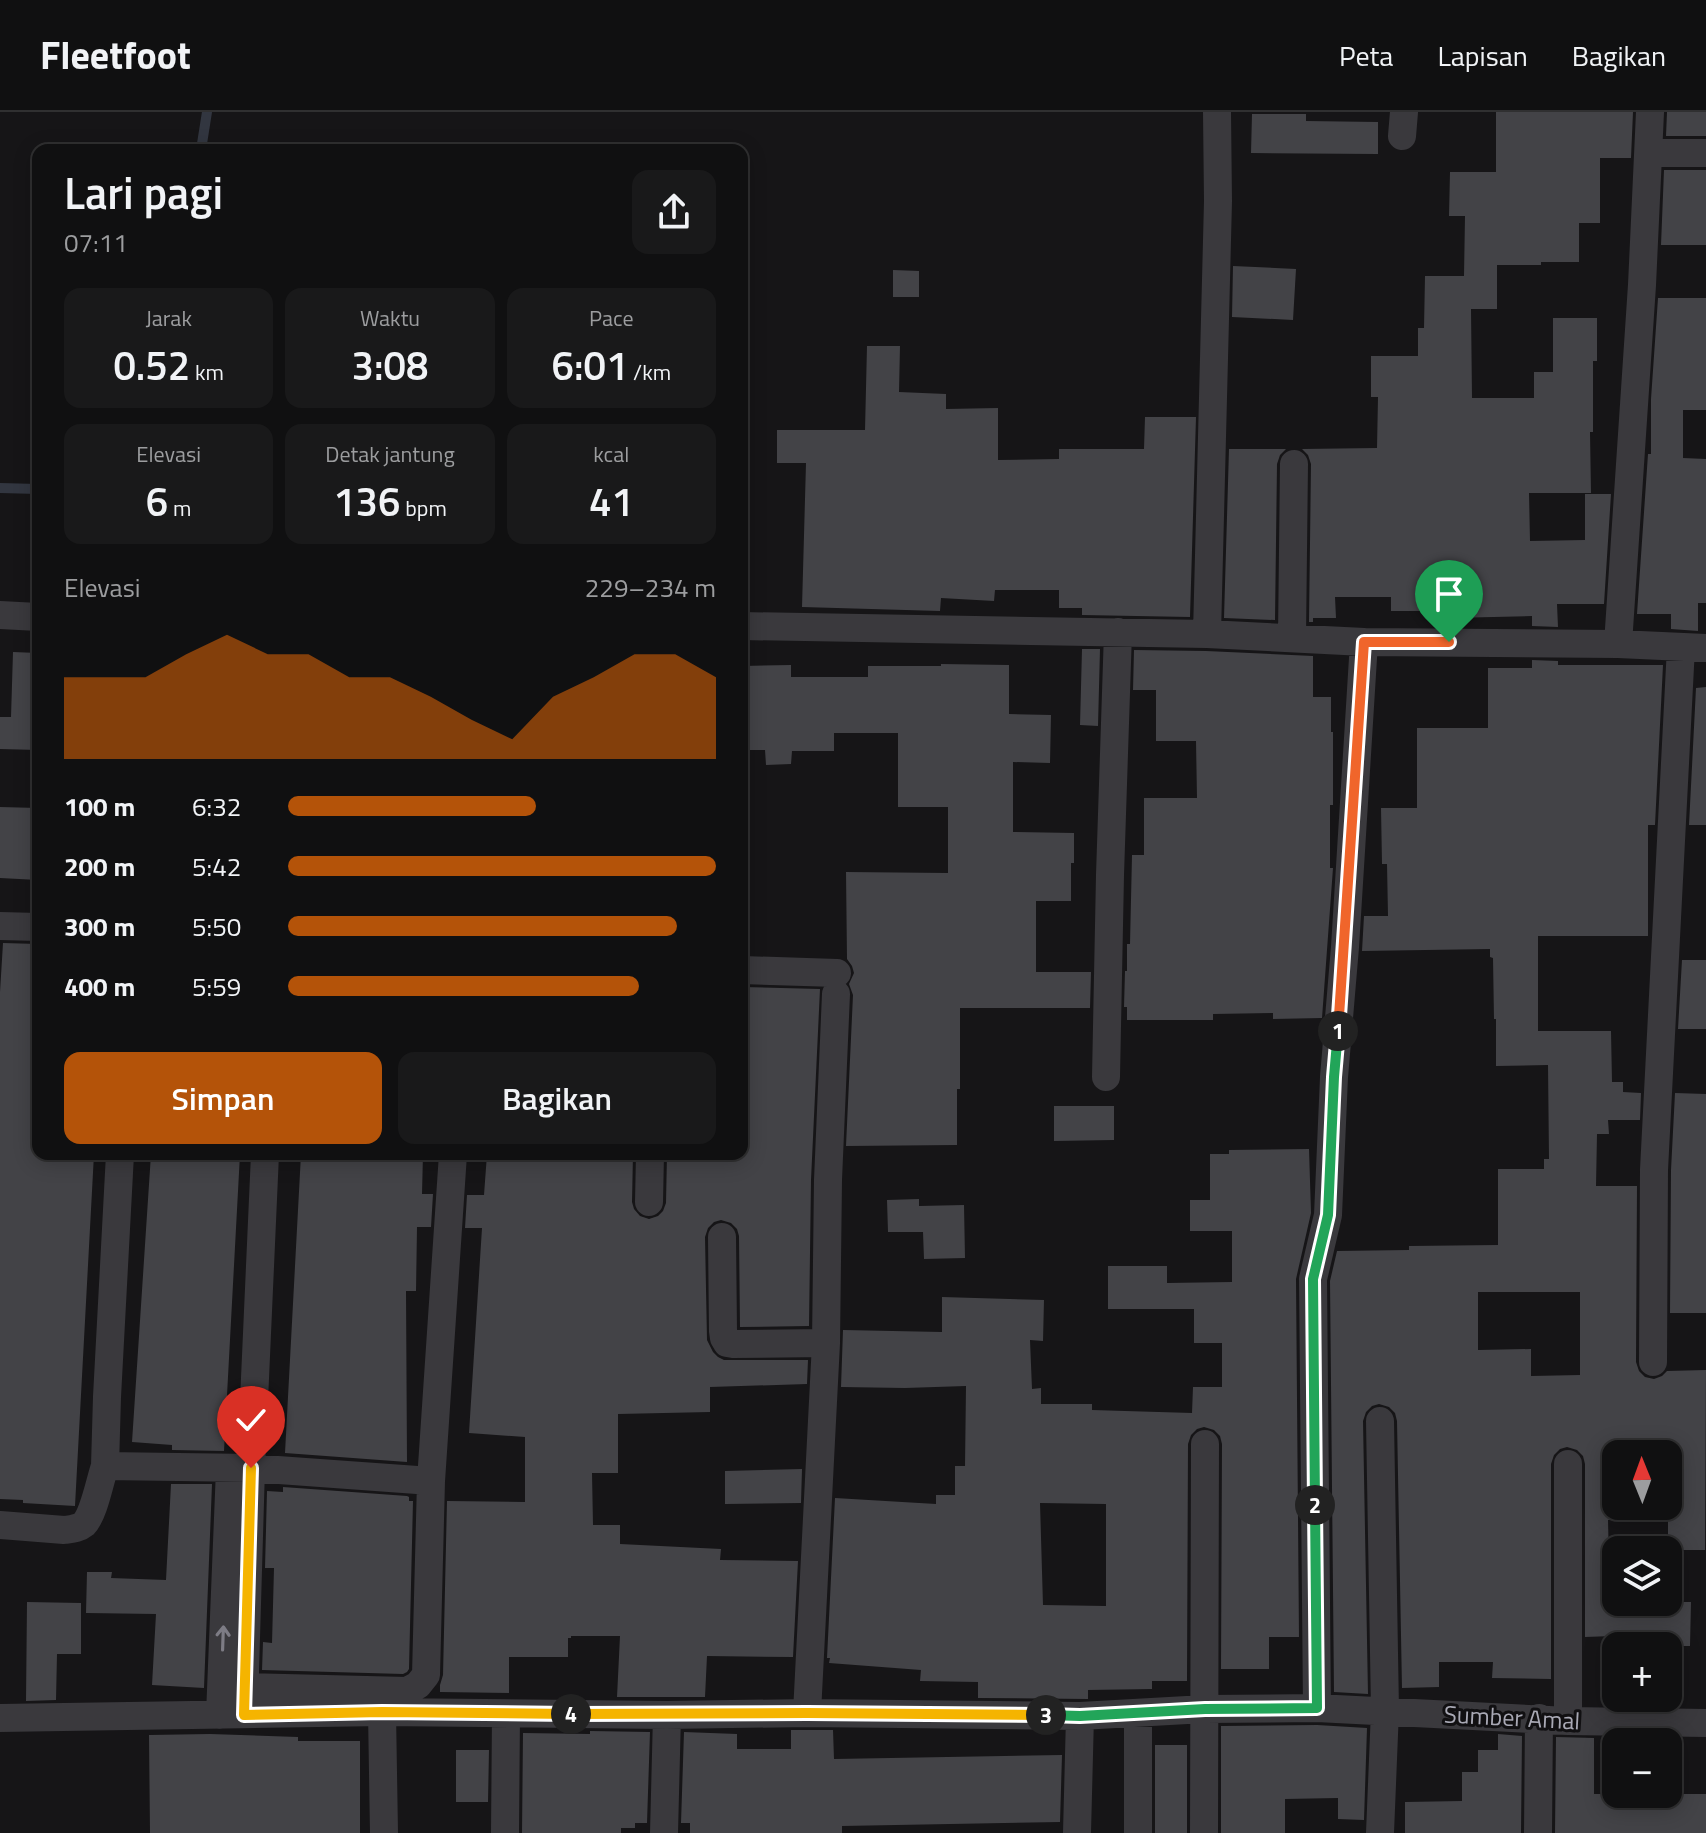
<!DOCTYPE html>
<html lang="id">
<meta charset="utf-8">
<style>
body{margin:0;font-family:"Titillium Web",sans-serif;background:#19191a;color:#f1f3f6;height:100vh;display:flex;flex-direction:column;font-size:30px;white-space:nowrap}
*{box-sizing:border-box;margin:0}
p{font-size:26px;color:#9c9d9f}
.icon{flex:none;width:44px;height:44px;fill:none;stroke:currentColor;stroke-width:2;stroke-linecap:round;stroke-linejoin:round}
.map{position:relative;flex:1;overflow:hidden}
.panel{position:absolute;left:32px;top:32px;width:716px;height:1016px;display:flex;flex-direction:column;background:#101011;border-radius:16px;box-shadow:0 4px 20px #0003,0 0 0 2px #303031}
.panel>*{flex:none}
.needle{width:52px;rotate:359deg}
.fabs{position:absolute;left:1602px;top:1328px;display:grid;gap:16px}
.fabs a{display:grid;place-items:center;width:80px;height:80px;border-radius:16px;background:#101011;box-shadow:0 4px 20px #0003,0 0 0 2px #303031;font-size:40px}
.pin{position:absolute;display:grid;place-items:center;width:68px;height:68px;color:#fff;margin:-82px -34px;border-radius:50% 50% 50% 0;rotate:-45deg;box-shadow:0 0 8px #0007}
.pin .icon{rotate:45deg}
.km{position:absolute;width:40px;height:40px;margin:-20px;border-radius:50%;background:#222;color:#fff;font-size:22px;line-height:40px;text-align:center}
.round{display:grid;place-items:center;flex:none;width:84px;height:84px;border-radius:16px;background:#19191a}
.head{display:flex;align-items:center;justify-content:space-between;height:136px;padding:0 32px}
h1{font-size:44px;font-weight:600;line-height:60px}
.stats{display:grid;grid-template-columns:repeat(3,1fr);gap:12px;height:136px;padding:8px 32px}
.stats div{display:grid;align-content:center;border-radius:16px;background:#19191a;text-align:center}
.stats b{font-size:40px;font-weight:600}
.stats small{font-size:22px;font-weight:400}
.stats p{font-size:22px}
.chart{height:224px;padding:16px 32px}
.chart p{display:flex;justify-content:space-between}
.chart svg{width:100%;height:144px;margin-top:8px;fill:#b45309;opacity:.7}
.button{display:flex;gap:16px;margin-top:auto;padding:16px 32px}
.button a{flex:1;height:92px;border-radius:16px;background:#b45309;color:#fff;font-size:32px;font-weight:600;line-height:92px;text-align:center}
.button a+a{background:#19191a;color:#f1f3f6}
ul{padding:0 32px;list-style:none;font-size:26px}
li{display:grid;grid-template-columns:128px 96px 1fr;align-items:center;height:60px}
li i{height:20px;border-radius:10px;background:#b45309}
header{display:flex;align-items:center;gap:48px;box-sizing:border-box;height:112px;padding:0 40px;background:#101011;border-bottom:2px solid #303031}
header strong{font-size:38px}
nav{display:flex;gap:44px;margin-inline-start:auto;font-size:28px}
.map>svg:first-child{display:block}
</style>
<header>
<strong>Fleetfoot</strong>
<nav><a>Peta</a><a>Lapisan</a><a>Bagikan</a></nav>
</header>
<div class="map">
<svg width="1706" height="1721" viewBox="0 0 1706 1721">
<rect width="100%" height="100%" fill="#161517"/>
<g fill="none" stroke-linecap="round" stroke-linejoin="round">
<path stroke="#323640" stroke-width="10" d="M 201,38 L 207,0
M 0,376 L 38,377"/>
</g>
<path fill="#434347" fill-rule="evenodd" d="M 1496,0 L 1633,0 L 1631,46 L 1600,46 L 1600,111 L 1579,111 L 1579,150 L 1541,150 L 1541,153 L 1497,153 L 1497,197 L 1471,197 L 1472,286 L 1534,286 L 1534,260 L 1553,260 L 1553,206 L 1597,206 L 1597,249 L 1593,249 L 1593,320 L 1590,320 L 1591,381 L 1529,381 L 1530,429 L 1585,428 L 1585,382 L 1611,382 L 1604,492 L 1557,492 L 1558,515 L 1532,514 L 1532,504 L 1450,506 L 1450,499 L 1391,499 L 1391,485 L 1335,485 L 1336,506 L 1313,506 L 1313,510 L 1309,510 L 1311,352 L 1308,343 L 1302,337 L 1377,336 L 1378,285 L 1371,285 L 1371,244 L 1418,244 L 1418,216 L 1424,216 L 1425,164 L 1464,164 L 1465,104 L 1449,104 L 1450,60 L 1496,60 Z
M 1667,0 L 1706,0 L 1706,24 L 1666,24 Z
M 1252,2 L 1306,2 L 1306,9 L 1378,10 L 1378,42 L 1251,41 Z
M 1664,58 L 1706,58 L 1706,133 L 1661,133 Z
M 1233,154 L 1296,157 L 1293,208 L 1232,205 Z
M 893,158 L 919,159 L 919,185 L 893,185 Z
M 1658,186 L 1706,186 L 1706,298 L 1683,298 L 1683,346 L 1706,347 L 1706,491 L 1698,491 L 1698,519 L 1671,517 L 1671,502 L 1637,502 L 1648,342 L 1651,342 L 1651,287 Z
M 867,234 L 900,234 L 899,280 L 946,282 L 946,297 L 998,296 L 998,348 L 1059,347 L 1059,337 L 1144,337 L 1145,305 L 1196,305 L 1190,505 L 1082,503 L 1082,496 L 1059,496 L 1059,478 L 995,478 L 994,489 L 941,486 L 940,499 L 802,495 L 806,351 L 777,351 L 777,318 L 865,318 Z
M 1229,337 L 1286,337 L 1280,343 L 1277,352 L 1275,508 L 1224,506 Z
M 1082,537 L 1100,537 L 1098,614 L 1080,613 Z
M 1134,538 L 1206,539 L 1313,544 L 1313,585 L 1331,585 L 1331,620 L 1333,620 L 1333,693 L 1330,693 L 1330,756 L 1333,756 L 1322,906 L 1273,907 L 1273,901 L 1213,902 L 1213,908 L 1127,908 L 1127,895 L 1124,895 L 1125,859 L 1127,859 L 1127,832 L 1130,832 L 1132,743 L 1144,743 L 1144,686 L 1197,686 L 1196,629 L 1156,629 L 1156,578 L 1133,578 Z
M 13,540 L 38,541 L 38,638 L 0,637 L 0,605 L 11,605 Z
M 1532,548 L 1558,549 L 1558,553 L 1663,553 L 1655,713 L 1648,713 L 1648,824 L 1538,824 L 1538,919 L 1611,919 L 1612,970 L 1623,970 L 1623,980 L 1641,981 L 1640,1008 L 1608,1008 L 1609,1022 L 1597,1022 L 1596,1074 L 1637,1074 L 1636,1250 L 1639,1259 L 1645,1265 L 1654,1267 L 1662,1264 L 1667,1259 L 1706,1258 L 1705,1438 L 1668,1438 L 1668,1342 L 1616,1342 L 1616,1408 L 1608,1408 L 1610,1490 L 1691,1490 L 1690,1534 L 1613,1534 L 1613,1524 L 1585,1525 L 1585,1352 L 1583,1344 L 1577,1338 L 1567,1335 L 1560,1337 L 1554,1343 L 1551,1352 L 1551,1567 L 1492,1566 L 1493,1550 L 1439,1550 L 1439,1575 L 1402,1576 L 1397,1309 L 1395,1301 L 1389,1295 L 1379,1292 L 1372,1294 L 1366,1300 L 1363,1309 L 1368,1582 L 1334,1580 L 1330,1169 L 1337,1139 L 1409,1138 L 1409,1134 L 1498,1133 L 1498,1057 L 1544,1057 L 1544,1047 L 1549,1047 L 1548,953 L 1496,954 L 1496,907 L 1494,907 L 1493,846 L 1490,845 L 1490,837 L 1362,839 L 1364,804 L 1388,804 L 1387,752 L 1382,752 L 1381,696 L 1417,696 L 1417,616 L 1488,616 L 1488,556 L 1532,556 ZM 1478,1180 L 1580,1180 L 1580,1263 L 1531,1264 L 1531,1237 L 1478,1238 Z
M 941,552 L 1009,553 L 1009,602 L 1051,603 L 1050,651 L 1013,650 L 1013,720 L 1074,721 L 1074,751 L 1071,751 L 1071,789 L 1036,789 L 1036,860 L 1091,860 L 1090,896 L 960,896 L 960,977 L 957,977 L 957,1033 L 846,1034 L 853,883 L 849,872 L 854,861 L 852,854 L 847,847 L 846,760 L 948,761 L 948,695 L 898,695 L 898,621 L 834,621 L 834,639 L 792,639 L 791,652 L 766,653 L 765,638 L 744,638 L 743,554 L 791,553 L 791,565 L 868,565 L 868,554 L 941,554 Z
M 1706,575 L 1706,713 L 1689,713 L 1696,576 Z
M 0,695 L 38,696 L 38,768 L 0,766 Z
M 3,831 L 38,832 L 38,1042 L 94,1042 L 75,1394 L 23,1391 L 23,1388 L 0,1387 L 0,880 Z
M 1682,848 L 1706,848 L 1706,917 L 1678,917 Z
M 742,875 L 820,877 L 811,1068 L 809,1214 L 740,1215 L 739,1124 L 737,1117 L 731,1111 L 721,1108 L 714,1110 L 708,1116 L 705,1125 L 707,1228 L 713,1240 L 718,1245 L 724,1248 L 808,1248 L 807,1272 L 710,1275 L 710,1300 L 618,1302 L 618,1361 L 592,1361 L 593,1413 L 620,1413 L 620,1432 L 721,1437 L 720,1448 L 798,1449 L 793,1545 L 707,1544 L 705,1585 L 617,1585 L 620,1524 L 571,1524 L 571,1526 L 568,1526 L 568,1545 L 509,1545 L 509,1581 L 440,1580 L 440,1573 L 443,1563 L 447,1389 L 525,1390 L 525,1325 L 469,1321 L 482,1116 L 465,1116 L 467,1083 L 484,1083 L 487,1042 L 633,1042 L 632,1090 L 634,1097 L 640,1104 L 649,1107 L 658,1104 L 663,1099 L 666,1091 L 667,1042 L 742,1042 Z
M 1675,981 L 1706,982 L 1706,1201 L 1670,1201 L 1671,1058 Z
M 1054,994 L 1114,994 L 1114,1028 L 1054,1029 Z
M 1309,1037 L 1311,1101 L 1296,1167 L 1299,1525 L 1269,1525 L 1269,1557 L 1221,1557 L 1222,1332 L 1220,1324 L 1214,1318 L 1204,1315 L 1197,1317 L 1191,1323 L 1188,1332 L 1187,1569 L 1152,1569 L 1152,1577 L 1088,1578 L 1088,1587 L 978,1586 L 978,1570 L 920,1569 L 921,1558 L 829,1551 L 830,1546 L 827,1546 L 835,1386 L 936,1392 L 936,1383 L 955,1383 L 955,1354 L 965,1354 L 966,1274 L 905,1276 L 841,1275 L 843,1218 L 942,1220 L 942,1185 L 1044,1188 L 1043,1229 L 1030,1228 L 1032,1277 L 1041,1276 L 1041,1292 L 1092,1292 L 1092,1298 L 1192,1301 L 1193,1275 L 1222,1275 L 1222,1231 L 1194,1231 L 1194,1197 L 1108,1197 L 1108,1154 L 1167,1154 L 1167,1171 L 1232,1170 L 1232,1119 L 1190,1119 L 1190,1088 L 1210,1088 L 1210,1042 L 1229,1042 L 1229,1038 ZM 1040,1391 L 1106,1392 L 1106,1494 L 1043,1493 Z
M 151,1042 L 240,1042 L 224,1339 L 172,1338 L 172,1333 L 132,1330 Z
M 301,1042 L 423,1042 L 422,1082 L 433,1082 L 431,1115 L 417,1115 L 416,1179 L 406,1179 L 407,1350 L 285,1341 Z
M 919,1087 L 919,1094 L 964,1093 L 965,1146 L 924,1147 L 923,1120 L 888,1120 L 887,1088 Z
M 802,1357 L 801,1391 L 725,1392 L 725,1359 Z
M 171,1372 L 212,1372 L 204,1576 L 152,1573 L 156,1502 L 86,1501 L 87,1460 L 112,1460 L 111,1466 L 166,1468 Z
M 283,1375 L 407,1384 L 409,1385 L 409,1389 L 413,1389 L 409,1557 L 407,1560 L 403,1562 L 262,1558 L 263,1530 L 272,1531 L 274,1456 L 265,1456 L 267,1379 L 283,1380 Z
M 27,1490 L 81,1491 L 81,1542 L 57,1542 L 56,1588 L 26,1589 Z
M 1317,1613 L 1367,1616 L 1364,1708 L 1338,1707 L 1338,1686 L 1285,1687 L 1285,1721 L 1221,1721 L 1221,1614 Z
M 791,1618 L 833,1618 L 834,1647 L 1062,1643 L 1060,1710 L 842,1714 L 842,1721 L 690,1721 L 690,1711 L 681,1711 L 684,1620 L 737,1622 L 737,1637 L 791,1637 Z
M 590,1619 L 650,1620 L 647,1711 L 635,1711 L 635,1716 L 621,1716 L 621,1721 L 522,1721 L 523,1621 L 590,1622 Z
M 210,1622 L 298,1625 L 298,1629 L 360,1629 L 360,1721 L 150,1721 L 149,1623 Z
M 1498,1622 L 1522,1624 L 1521,1721 L 1405,1721 L 1405,1690 L 1462,1689 L 1462,1660 L 1478,1660 L 1478,1638 L 1498,1638 Z
M 1556,1625 L 1594,1626 L 1594,1682 L 1706,1682 L 1706,1721 L 1555,1721 Z
M 1155,1633 L 1187,1633 L 1187,1721 L 1155,1721 Z
M 456,1638 L 489,1638 L 488,1690 L 456,1690 Z"/>
<g fill="none" stroke-linecap="round" stroke-linejoin="round">
<path stroke="#3a393d" stroke-width="28" d="M 1402,24 L 1404,0
M 1649,41 L 1706,41
M 0,503 L 38,505
M 742,514 L 1207,522 L 1364,530 L 1618,532 L 1706,536
M 1207,522 L 1218,89 L 1217,0
M 1292,525 L 1294,352
M 1618,532 L 1642,173 L 1650,0
M 0,814 L 38,815
M 742,858 L 837,861
M 1106,965 L 1110,763 L 1118,520
M 120,1042 L 107,1285 L 105,1354 L 251,1356 L 431,1369
M 649,1090 L 650,1042
M 722,1125 L 723,1219 L 724,1226 L 727,1231 L 733,1232 L 826,1231
M 1653,1250 L 1654,1058 L 1681,535
M 0,1413 L 64,1418 C 71,1417 78,1417 84,1412 C 94,1402 100,1368 105,1354
M 245,1575 L 407,1579 L 418,1573 L 426,1563 L 431,1369 L 453,1042
M 244,1594 L 251,1356 L 265,1042
M 1317,1596 L 1313,1167 L 1328,1103 L 1334,965 L 1345,835 L 1364,530
M 382,1600 L 384,1721
M 807,1601 L 826,1231 L 828,1068 L 836,882
M 1138,1601 L 1138,1721
M 220,1603 L 230,1357
M 0,1606 L 382,1600 L 667,1603 L 807,1601 L 1080,1604 L 1205,1597 L 1317,1596 L 1568,1609 L 1706,1611
M 1568,1609 L 1568,1352
M 505,1721 L 506,1602
M 664,1721 L 667,1603
M 1077,1721 L 1080,1604
M 1204,1721 L 1205,1332
M 1380,1721 L 1385,1598 L 1380,1309
M 1538,1721 L 1539,1606"/>
</g>
<defs><path id="oneway-shaft" d="M-6 0H5M1.5-3L5.5 0L1.5 3" fill="none" stroke-width="1.6" stroke-linecap="round" stroke-linejoin="round" transform="scale(2)"/></defs>
<use stroke="#7d7c85" href="#oneway-shaft" transform="translate(223 1526) rotate(-88)"/>
<g fill="none" stroke-linecap="round" stroke-linejoin="round">
<defs>
<path id="split-1" d="M 1338,919 L 1364,530 L 1449,530"/>
<path id="split-2" d="M 1315,1393 L 1313,1167 L 1328,1103 L 1334,965 L 1338,919"/>
<path id="split-3" d="M 1046,1603 L 1080,1604 L 1205,1597 L 1317,1596 L 1315,1393"/>
<path id="split-4" d="M 571,1602 L 807,1601 L 1046,1603"/>
<path id="split-5" d="M 251,1356 L 244,1603 L 382,1600 L 571,1602"/>
</defs>
<use href="#split-1" stroke="#fff" stroke-width="16"/>
<use href="#split-2" stroke="#fff" stroke-width="16"/>
<use href="#split-3" stroke="#fff" stroke-width="16"/>
<use href="#split-4" stroke="#fff" stroke-width="16"/>
<use href="#split-5" stroke="#fff" stroke-width="16"/>
<use href="#split-1" stroke="#f0652b" stroke-width="10"/>
<use href="#split-2" stroke="#22a559" stroke-width="10"/>
<use href="#split-3" stroke="#22a559" stroke-width="10"/>
<use href="#split-4" stroke="#f5b400" stroke-width="10"/>
<use href="#split-5" stroke="#f5b400" stroke-width="10"/>
</g>
<g text-anchor="middle" dominant-baseline="central" stroke-width="6" stroke-linejoin="round" paint-order="stroke">
<g font-size="24" fill="#a9a9b5" stroke="#111012">
<text transform="translate(1512 1605) rotate(3)">Sumber Amal</text>
</g>
</g>
</svg>
<div class="fabs">
<a><svg class="needle" viewBox="-14 -14 28 28"><path d="M0-13l5 13h-10z" fill="#e53935"/><path d="M0 13l5-13h-10z" fill="#9c9d9f"/></svg></a>
<a><svg class="icon" aria-label="layers" viewBox="0 0 24 24"><path d="M12 4l9 5-9 5-9-5zM3 14l9 5 9-5"/></svg></a>
<a>+</a>
<a>−</a>
</div>
<div class="pin" style="left:1449px;top:530px;background:#1e9e55"><svg class="icon" aria-label="arrive" viewBox="0 0 24 24"><path d="M6 21V4h12l-3 4 3 4H6"/></svg></div>
<div class="pin" style="left:251px;top:1356px;background:#d93025"><svg class="icon" aria-label="check" viewBox="0 0 24 24"><path d="M5 12l5 5 9-10"/></svg></div>
<b class="km" style="left:1338px;top:919px">1</b>
<b class="km" style="left:1315px;top:1393px">2</b>
<b class="km" style="left:1046px;top:1603px">3</b>
<b class="km" style="left:571px;top:1602px">4</b>
<section class="panel">
<div class="head"><div><h1>Lari pagi</h1><p>07:11</p></div><a class="round"><svg class="icon" aria-label="share" viewBox="0 0 24 24"><path d="M12 15V3M7 8l5-5 5 5M5 13v7h14v-7"/></svg></a></div>
<div class="stats">
<div><p>Jarak</p><b>0.52<small> km</small></b></div>
<div><p>Waktu</p><b>3:08</b></div>
<div><p>Pace</p><b>6:01<small> /km</small></b></div>
</div>
<div class="stats">
<div><p>Elevasi</p><b>6<small> m</small></b></div>
<div><p>Detak jantung</p><b>136<small> bpm</small></b></div>
<div><p>kcal</p><b>41</b></div>
</div>
<div class="chart"><p><span>Elevasi</span>229–234 m</p>
<svg viewBox="0 0 160 44" preserveAspectRatio="none"><path d="M0 44V19L10 19L20 19L30 12L40 6L50 12L60 12L70 19L80 19L90 25L100 32L110 38L120 25L130 19L140 12L150 12L160 19V44z"/></svg>
</div>
<ul>
<li><b>100 m</b>6:32<i style="width:58%"></i></li>
<li><b>200 m</b>5:42<i style="width:100%"></i></li>
<li><b>300 m</b>5:50<i style="width:91%"></i></li>
<li><b>400 m</b>5:59<i style="width:82%"></i></li>
</ul>
<div class="button"><a>Simpan</a><a>Bagikan</a></div>
</section>
</div>
